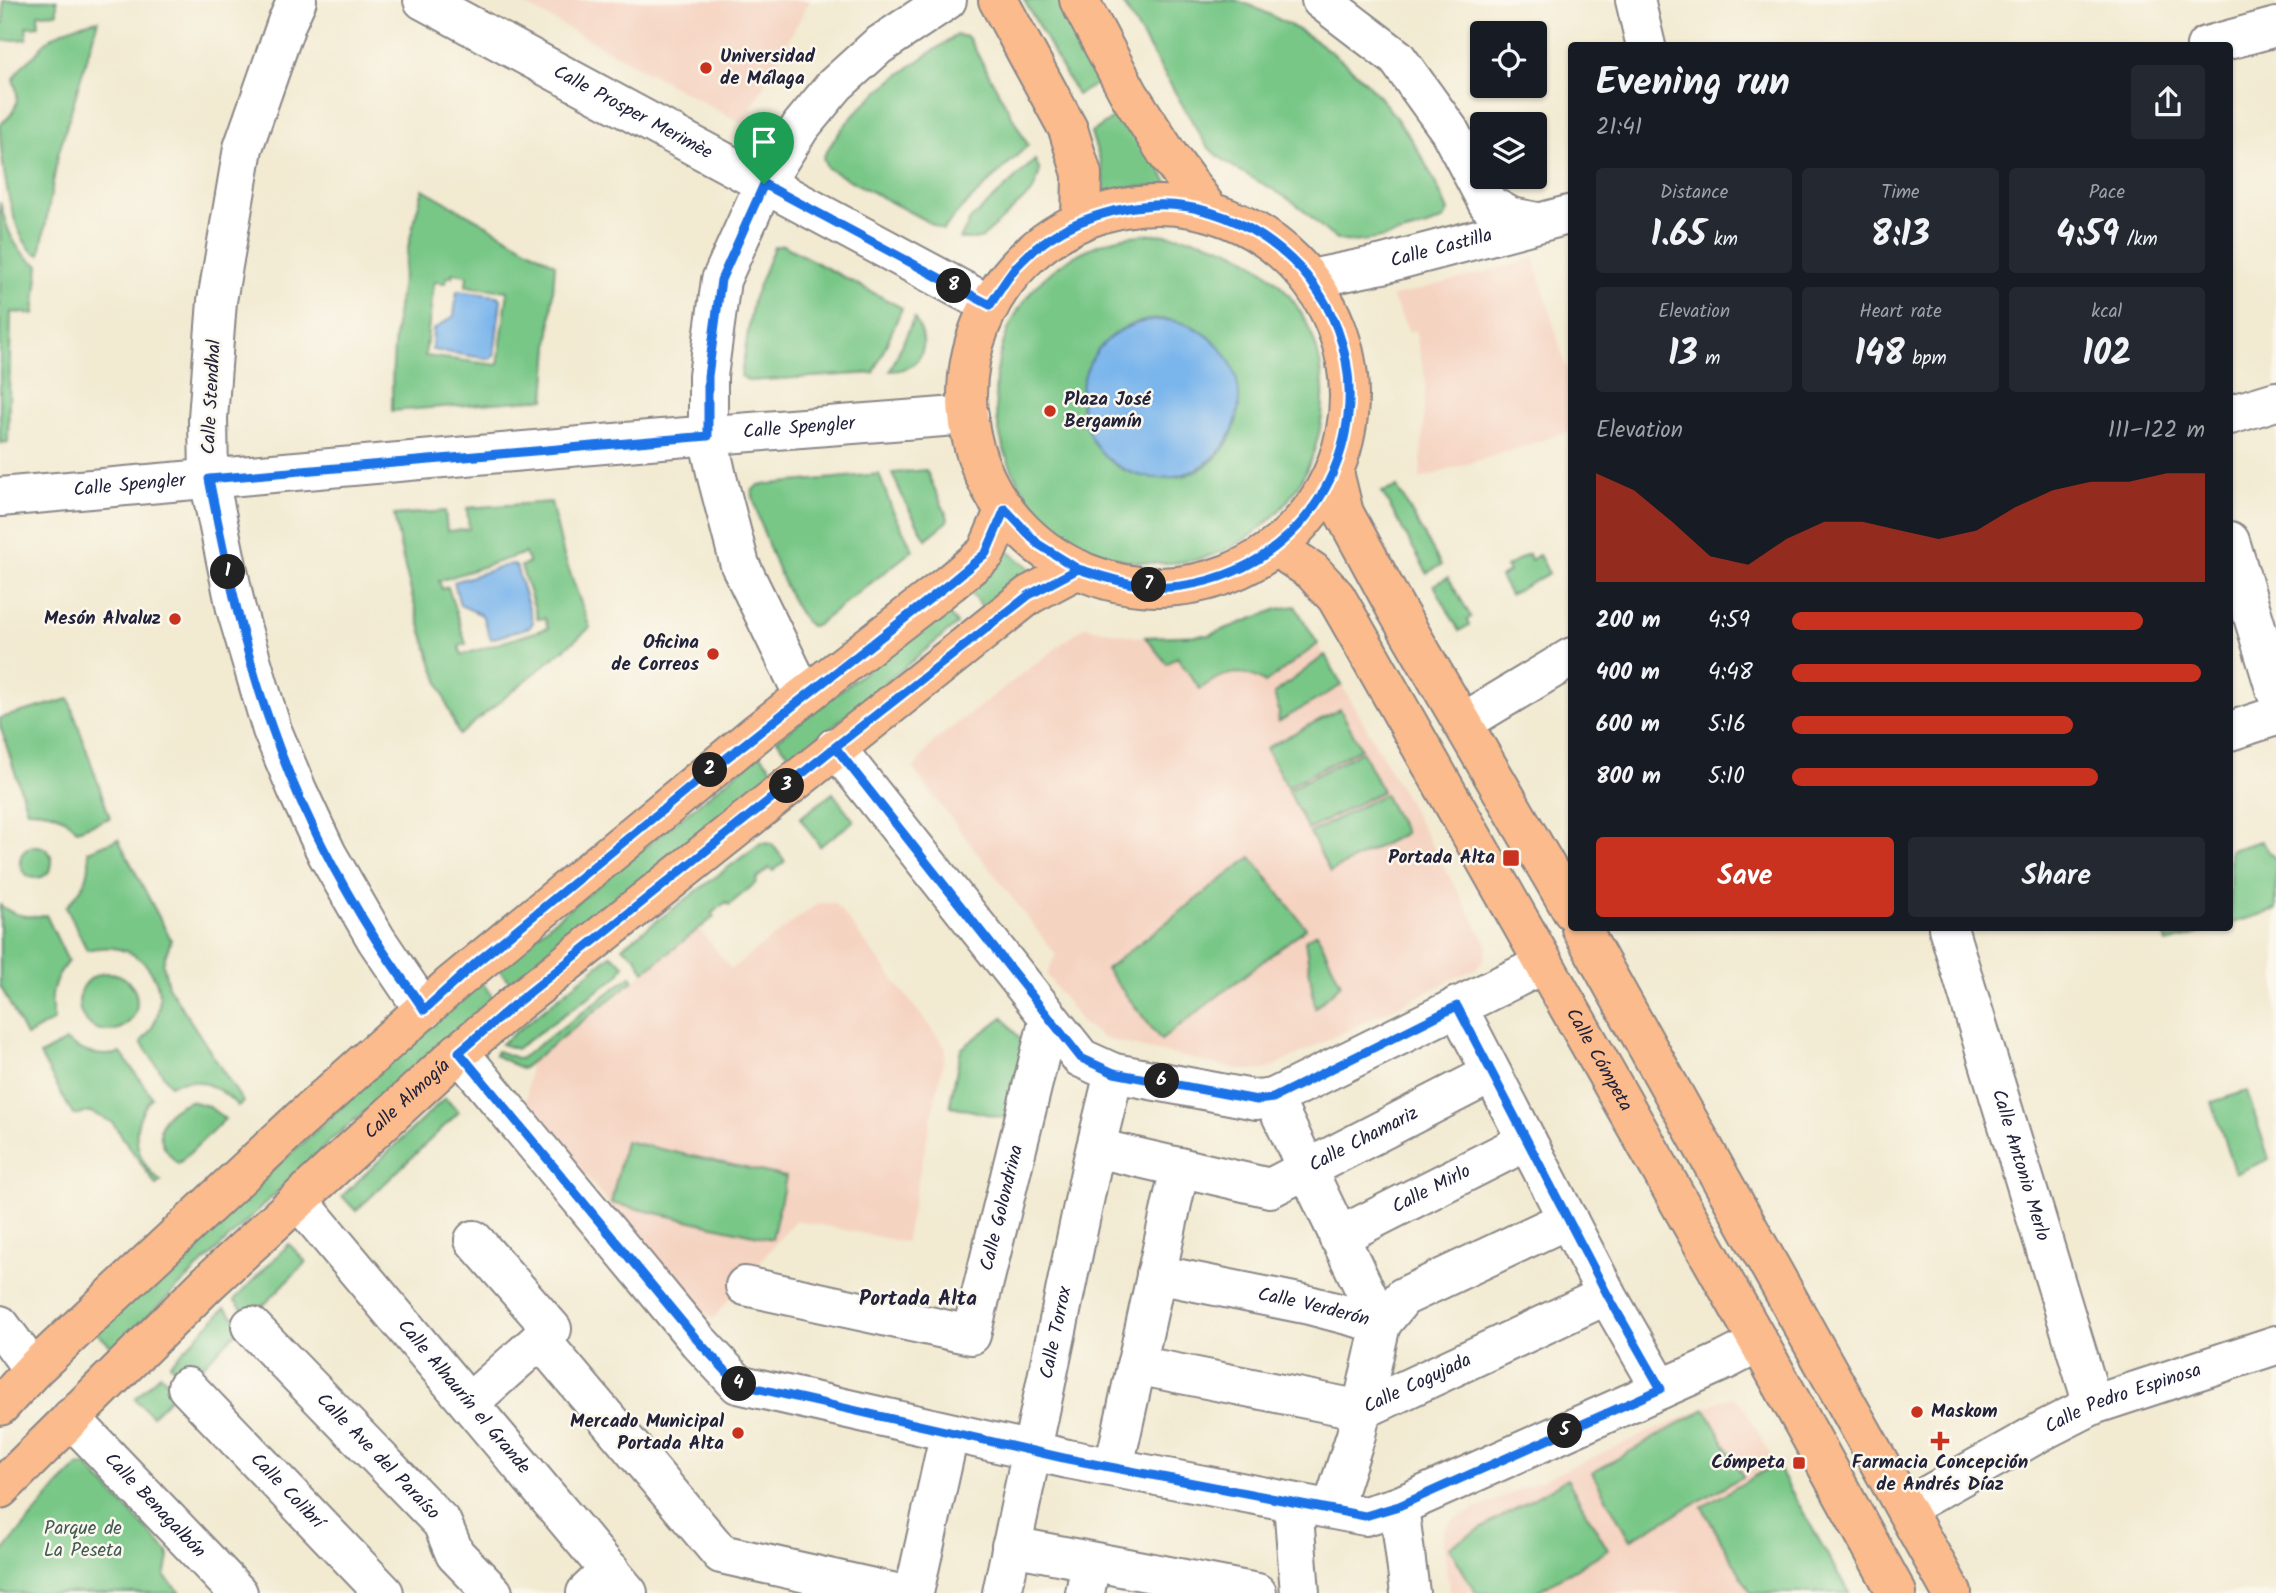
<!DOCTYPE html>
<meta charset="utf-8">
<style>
body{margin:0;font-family:Kalam,sans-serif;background:#242831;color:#f1f3f6;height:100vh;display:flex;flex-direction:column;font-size:26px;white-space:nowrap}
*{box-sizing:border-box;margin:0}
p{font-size:23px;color:#9ea1a6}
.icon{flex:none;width:38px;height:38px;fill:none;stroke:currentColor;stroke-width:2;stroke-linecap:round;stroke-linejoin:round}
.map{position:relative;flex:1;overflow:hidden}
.details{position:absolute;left:1568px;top:42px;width:665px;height:889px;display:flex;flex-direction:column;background:#171b24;border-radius:7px;box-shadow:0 2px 5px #0004}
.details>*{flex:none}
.buttons{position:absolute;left:1470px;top:21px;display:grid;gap:14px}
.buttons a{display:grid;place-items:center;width:77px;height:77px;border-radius:7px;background:#171b24;box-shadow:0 2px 5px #0004;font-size:35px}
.pin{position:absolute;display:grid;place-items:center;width:60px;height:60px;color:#fff;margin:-72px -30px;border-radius:50% 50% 50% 0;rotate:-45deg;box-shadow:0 0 7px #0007}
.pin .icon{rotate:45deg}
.km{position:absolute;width:35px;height:35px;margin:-18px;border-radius:50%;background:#222;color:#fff;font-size:19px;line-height:35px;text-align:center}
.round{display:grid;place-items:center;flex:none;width:74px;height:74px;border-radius:7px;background:#242831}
.overview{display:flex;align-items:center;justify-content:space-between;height:119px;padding:0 28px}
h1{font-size:38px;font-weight:700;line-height:52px}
.metrics{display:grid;grid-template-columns:repeat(3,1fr);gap:10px;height:119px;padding:7px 28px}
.metrics div{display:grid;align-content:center;border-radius:7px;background:#242831;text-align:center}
.metrics b{font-size:35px;font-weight:700}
.metrics small{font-size:19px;font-weight:400}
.metrics p{font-size:19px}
.chart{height:196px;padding:14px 28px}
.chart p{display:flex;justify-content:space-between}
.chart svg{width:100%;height:126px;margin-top:7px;fill:#c8321e;opacity:.7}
.button{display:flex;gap:14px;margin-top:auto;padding:14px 28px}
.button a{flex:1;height:80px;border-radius:7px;background:#c8321e;color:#fff;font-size:28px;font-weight:700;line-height:80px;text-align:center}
.button a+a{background:#242831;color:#f1f3f6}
ul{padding:0 28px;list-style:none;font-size:23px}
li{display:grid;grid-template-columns:112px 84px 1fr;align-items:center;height:52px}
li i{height:18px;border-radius:9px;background:#c8321e}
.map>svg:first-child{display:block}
</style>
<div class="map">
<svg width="2276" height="1593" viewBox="0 0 2276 1593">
<rect width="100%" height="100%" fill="#fbf7ec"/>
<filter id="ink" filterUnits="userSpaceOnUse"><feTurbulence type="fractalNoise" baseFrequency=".0143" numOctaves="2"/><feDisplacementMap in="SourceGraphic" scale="14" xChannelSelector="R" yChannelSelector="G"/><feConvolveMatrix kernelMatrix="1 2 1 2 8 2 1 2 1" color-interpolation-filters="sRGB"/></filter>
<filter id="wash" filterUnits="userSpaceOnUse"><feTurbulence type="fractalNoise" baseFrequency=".00686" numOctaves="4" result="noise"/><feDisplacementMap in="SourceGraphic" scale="28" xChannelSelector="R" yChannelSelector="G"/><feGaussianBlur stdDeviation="1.57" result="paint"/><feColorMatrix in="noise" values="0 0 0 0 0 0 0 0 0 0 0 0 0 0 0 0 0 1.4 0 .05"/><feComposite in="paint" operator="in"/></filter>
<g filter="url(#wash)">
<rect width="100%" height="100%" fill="#f2ead1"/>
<path fill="#f5d3c1" d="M 516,0 L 810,0 L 743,124 Z
M 1534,259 L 1571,383 L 1571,431 L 1420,479 L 1426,382 L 1415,330 L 1409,332 L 1392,297 Z
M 1295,606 L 1360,716 L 1488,946 L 1485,958 L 1476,968 L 1266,1070 L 1240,1070 L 1105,1039 L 1082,1023 L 1047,975 L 1056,955 L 913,769 L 933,742 L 1084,627 L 1137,637 L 1165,638 L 1208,635 L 1278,609 Z
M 818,903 L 835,903 L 946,1048 L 905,1242 L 795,1220 L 713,1319 L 679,1290 L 526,1103 L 530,1064 L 699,929 L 731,969 Z
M 1734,1398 L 1743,1406 L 1849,1593 L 1449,1593 L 1443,1539 L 1445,1527 L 1454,1519 L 1722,1400 Z"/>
<path fill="#78c787" stroke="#4d7461" stroke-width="2" fill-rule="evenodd" d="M 3,0 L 57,0 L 57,13 L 38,14 L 39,26 L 26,27 L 27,39 L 0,41 L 0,23 L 4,23 Z
M 1024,0 L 1062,0 L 1107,78 L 1077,95 Z
M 1121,0 C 1146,0 1171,0 1196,0 C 1208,0 1222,0 1234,0 C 1249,3 1264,12 1278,19 C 1359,59 1414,128 1448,211 L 1444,219 C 1426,228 1363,245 1344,241 C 1328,238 1314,218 1301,208 C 1271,184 1233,173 1206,145 Z
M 98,20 L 58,155 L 40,255 C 37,253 33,252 31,250 C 9,228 0,153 0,124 C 17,114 21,97 13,80 C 22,64 22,66 35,55 C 39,51 41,45 46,42 C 61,29 79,24 98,20 Z
M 957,35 L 968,37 L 1028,145 L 961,209 L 943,230 L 827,168 L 823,158 C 852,103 907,68 957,35 Z
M 1125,110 L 1170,186 L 1123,188 L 1105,193 L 1100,160 L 1091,133 Z
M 1035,160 L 1040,171 L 1033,191 L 981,239 L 960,239 L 970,220 Z
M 423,189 L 555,264 L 545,399 L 392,411 C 391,338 402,259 423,189 ZM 452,273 L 467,275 L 466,286 L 508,291 L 498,365 L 425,356 L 434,282 L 446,283 L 447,277 L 452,277 Z
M 0,202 C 6,227 14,253 39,265 L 34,314 L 11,312 L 8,442 L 0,443 Z
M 1152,234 C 1188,236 1221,242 1252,262 C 1345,322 1345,458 1263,526 C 1241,545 1211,559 1182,562 C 978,584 920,296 1115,239 C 1127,236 1140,235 1152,234 ZM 1162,319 C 1267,329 1261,478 1162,478 C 1057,478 1056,322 1162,319 Z
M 783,245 L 902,308 L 874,373 L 749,381 L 741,376 L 753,300 L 774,247 Z
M 914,318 C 932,344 923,370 890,371 Z
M 926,470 L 948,518 L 946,523 L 926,539 L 905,502 L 892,473 Z
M 879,474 L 892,509 L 913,550 L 817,625 L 810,626 C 789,607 757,520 752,491 L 758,485 Z
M 1397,487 L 1441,565 L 1427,573 L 1382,492 Z
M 551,502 L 564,556 L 590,628 L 459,735 C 429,663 408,591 394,515 L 445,511 L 447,531 L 469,529 L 467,508 ZM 525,553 L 529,563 L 521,566 L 538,619 L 545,618 L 548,628 L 462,655 L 459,646 L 466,644 L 448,587 L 442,589 L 439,581 Z
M 1003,547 L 1032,570 L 983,608 L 967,589 Z
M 1528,554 L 1531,560 L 1539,555 L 1549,573 L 1510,595 L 1500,577 L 1509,572 L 1506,567 Z
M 1448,577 L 1471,617 L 1467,620 L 1469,625 L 1459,631 L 1434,585 Z
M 1295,606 L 1318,644 L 1265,683 C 1242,666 1222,673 1200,689 L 1177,657 L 1167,664 L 1145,637 L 1209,635 L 1278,609 Z
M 945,609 L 957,624 L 793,759 L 777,740 Z
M 1325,655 L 1342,685 L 1278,722 L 1279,711 L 1274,694 Z
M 69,699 L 110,818 L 77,830 C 63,814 49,810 27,810 L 0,725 L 0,718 Z
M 1340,709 L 1361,748 L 1287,787 L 1266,748 Z
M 1362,751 L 1382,791 L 1308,830 L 1288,790 Z
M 760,754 L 775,772 L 512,985 L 497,967 Z
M 833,793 L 854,821 L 820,846 L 800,818 Z
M 1384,794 L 1405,833 L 1330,872 L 1310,833 Z
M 118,839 L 171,940 L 163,963 L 168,986 L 243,1102 L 238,1106 C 221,1087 195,1074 170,1085 L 141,1042 C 184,998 146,934 87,950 L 66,907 C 82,890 93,875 88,851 Z
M 2261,841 L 2276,860 L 2276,910 L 2230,924 L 2230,850 Z
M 761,843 L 772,844 L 785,861 L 773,871 L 769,868 L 756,879 L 757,882 L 729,905 L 726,902 L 712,913 L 714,917 L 644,972 L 636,957 L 622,947 Z
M20 862a16 16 0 1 1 32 0a16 16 0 1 1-32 0Z
M 1251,857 L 1306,928 L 1161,1040 L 1106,969 Z
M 0,905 C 13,916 30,918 46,915 L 68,961 C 53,979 48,997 54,1020 L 26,1036 L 0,985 Z
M 2163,928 L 2218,928 L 2167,943 Z
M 1317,933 L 1341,984 L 1315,1008 L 1305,940 Z
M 611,955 L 624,965 L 618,976 L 516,1049 L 501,1044 Z
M79 1002a29 29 0 1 1 58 0a29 29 0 1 1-58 0Z
M 631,976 L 634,980 L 522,1069 L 495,1055 L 497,1051 L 520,1059 Z
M 480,980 L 495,1000 L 330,1141 L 114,1349 L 96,1332 Z
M 1003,1017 L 1024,1044 L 1008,1119 L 951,1106 L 950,1103 L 961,1049 Z
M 66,1041 C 84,1053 99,1058 121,1053 L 152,1097 C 129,1124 132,1159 161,1181 L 156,1185 L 112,1122 L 91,1112 L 73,1115 L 40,1055 Z
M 2247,1091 L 2269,1159 L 2235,1174 L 2212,1102 Z
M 445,1098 L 459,1112 L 356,1211 L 342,1196 Z
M 190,1101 L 208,1106 L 225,1119 L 178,1164 C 151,1138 155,1114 190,1101 Z
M 625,1141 L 786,1177 L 772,1239 L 611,1203 Z
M 289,1244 L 306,1262 L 251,1318 L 234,1300 Z
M 225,1308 L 243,1326 L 187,1381 L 170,1364 Z
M 160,1374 L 177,1391 L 152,1416 L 135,1399 Z
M 1705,1409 L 1743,1476 L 1630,1540 L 1592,1473 Z
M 1776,1464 L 1849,1593 L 1751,1593 L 1702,1507 Z
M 86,1465 L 168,1552 L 169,1557 L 165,1577 L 181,1593 L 0,1593 L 0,1555 L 58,1486 L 78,1466 Z
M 1567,1479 L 1608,1550 L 1534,1593 L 1476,1593 L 1449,1547 Z"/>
<path fill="#7ab5ec" stroke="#4e6c94" stroke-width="2" d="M 457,291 L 497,296 L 501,299 L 494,356 L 490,359 L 432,350 L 433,330 L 454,316 Z
M1081 399a79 79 0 1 1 158 0a79 79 0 1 1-158 0Z
M 511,564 L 516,566 L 533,622 L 530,627 L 491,639 L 482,615 L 460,605 L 454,582 Z"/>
</g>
<g filter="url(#ink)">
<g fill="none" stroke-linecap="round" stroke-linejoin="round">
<defs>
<g id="minor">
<path d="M 297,0 L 287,22 L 243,148 L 217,301 L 208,418 L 209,479 L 236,609 L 272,730 L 298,792 L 327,854 L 376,939 L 424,1010"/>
<path id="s1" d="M 423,0 L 990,305"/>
<path d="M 1321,0 L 1397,58 L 1449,130 L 1488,204 L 1511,217 L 1537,222"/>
<path d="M 1635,0 L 1646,46"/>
<path d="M 2206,46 L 2276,27"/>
<path id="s2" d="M 1310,279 L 1383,264 L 1572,214"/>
<path d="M 2230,415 L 2276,401"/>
<path id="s3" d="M 0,497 L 649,440 L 969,415"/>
<path d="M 2230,541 L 2276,692"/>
<path d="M 804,696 L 740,565 L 717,477 L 708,436 L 708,376 L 721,280 L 764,184 L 801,126 L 835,85 L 878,46 L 947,0"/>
<path d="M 1464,722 L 1572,657"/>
<path d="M 2230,731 L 2276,716"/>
<path d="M 835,747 L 1081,1058 L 1114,1073 L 1257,1100 L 1273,1098 L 1544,964"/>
<path id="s4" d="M 1948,928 L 2093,1405"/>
<path d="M 1457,1006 L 1607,1295 L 1661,1389"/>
<path d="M 459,1052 L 698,1341 L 738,1384 L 1068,1459 L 1365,1516 L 1399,1506 L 1726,1360 L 1759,1343"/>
<path d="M 1273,1098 L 1381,1324 L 1356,1435 L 1332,1509"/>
<path id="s5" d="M 1096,1148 L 1270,1188 L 1491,1074"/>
<path id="s6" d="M 299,1201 L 628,1593"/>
<path id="s7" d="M 1338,1237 L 1527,1141"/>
<path id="s8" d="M 1156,1274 L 1309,1305 L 1381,1324"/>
<path id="s9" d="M 745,1286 L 971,1335 L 1049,1018"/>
<path d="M 1381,1324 L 1403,1297 L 1568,1219"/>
<path d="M 0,1325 L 33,1370"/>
<path id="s10" d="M 251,1326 L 442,1523 L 455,1554 L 493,1593"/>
<path d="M 540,1339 L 721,1554 L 896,1593"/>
<path id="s11" d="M 1136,1365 L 1362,1410 L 1607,1295"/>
<path id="s12" d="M 187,1387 L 384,1593"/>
<path d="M 469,1403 L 552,1329 L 474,1240"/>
<path id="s13" d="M 71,1418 L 238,1593"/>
<path d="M 1114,1467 L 1180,1167"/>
<path d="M 1293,1503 L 1300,1593"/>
<path d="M 1399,1506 L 1410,1593"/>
<path id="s14" d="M 1905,1508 L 2044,1430 L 2093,1405 L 2276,1345"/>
<path d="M 1011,1546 L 1257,1593"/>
<path d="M 586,1593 L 610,1570"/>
<path d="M 914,1593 L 945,1453"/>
<path id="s15" d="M 1002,1593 L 1092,1163 L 1114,1073"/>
<path d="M 1085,1593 L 1091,1562"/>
</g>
<g id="major">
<path d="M 998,0 L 1068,129 L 1082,174 L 1081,220"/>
<path d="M 1079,0 L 1129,94 L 1168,155 L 1209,211"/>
<circle cx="1158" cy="396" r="191"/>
<path d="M 1334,472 L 1344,513 L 1396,609 L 1572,911"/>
<path id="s16" d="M 1276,547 L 1312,571 L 1336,597 L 1355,630 L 1759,1343 L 1897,1593"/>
<path d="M 1581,928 L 1952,1593"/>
<path d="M 0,1406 L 33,1370 L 300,1120 L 451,985 L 758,732 L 950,583 L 986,553 L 1005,509"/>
<path id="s17" d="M 0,1489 L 209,1282 L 459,1052 L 514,1005 L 1029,595 L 1078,569"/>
</g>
</defs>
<use href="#minor" stroke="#8a8686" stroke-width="42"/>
<use href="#major" stroke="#8a8686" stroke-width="42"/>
<use href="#minor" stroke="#fff" stroke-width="38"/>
<use href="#major" stroke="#fbbb8c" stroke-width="38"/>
</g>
</g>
<g fill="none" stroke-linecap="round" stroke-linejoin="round" filter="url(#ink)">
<defs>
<path id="route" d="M 764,184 L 721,280 L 708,376 L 708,436 L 209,479 C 226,564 243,649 273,731 C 298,803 335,875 376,940 C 391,964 408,986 424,1010 L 477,962 L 710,771 L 950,583 L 986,553 L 1005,509 L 1038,544 L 1078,569 L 1029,595 L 844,740 L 514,1005 L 459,1052 L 698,1341 L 738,1384 L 1068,1459 L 1365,1516 L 1399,1506 L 1661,1389 L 1607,1294 L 1457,1006 L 1273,1098 L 1257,1100 L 1114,1073 L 1081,1058 L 835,747 L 1029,595 L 1078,569 C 1111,579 1145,591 1181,586 C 1358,561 1411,336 1263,237 C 1232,216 1192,203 1153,205 C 1101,209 1053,227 1017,266 C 1007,278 998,293 990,305 L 764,184"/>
</defs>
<use href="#route" stroke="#fff" stroke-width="14"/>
<use href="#route" stroke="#1a73e8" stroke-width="9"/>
</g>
<g fill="#c8321e" stroke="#fbf7ec" stroke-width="2.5">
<circle cx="706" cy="68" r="7"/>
<circle cx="1050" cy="411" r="7"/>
<circle cx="175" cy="619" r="7"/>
<circle cx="713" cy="654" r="7"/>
<rect x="1502" y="849" width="18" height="18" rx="3.5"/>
<circle cx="1917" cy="1412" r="7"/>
<circle cx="738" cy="1433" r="7"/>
<path d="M1936.5 1430.5h7v7h7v7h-7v7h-7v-7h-7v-7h7z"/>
<rect x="1792" y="1456" width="14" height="14" rx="3.5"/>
</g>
<g text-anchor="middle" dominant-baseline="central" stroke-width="5" stroke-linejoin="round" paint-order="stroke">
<g font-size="19" font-weight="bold" fill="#22223b" stroke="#fbf7ec" text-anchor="end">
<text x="720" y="57" text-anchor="start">Universidad<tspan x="720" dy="22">de Málaga</tspan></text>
<text x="1064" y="400" text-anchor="start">Plaza José<tspan x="1064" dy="22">Bergamín</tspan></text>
<text x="161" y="619">Mesón Alvaluz</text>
<text x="699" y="643">Oficina<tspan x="699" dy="22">de Correos</tspan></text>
<text x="1495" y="858">Portada Alta</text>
<text x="1931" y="1412" text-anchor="start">Maskom</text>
<text x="724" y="1422">Mercado Municipal<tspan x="724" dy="22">Portada Alta</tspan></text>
<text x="1785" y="1463">Cómpeta</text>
<text x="1940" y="1463" text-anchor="middle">Farmacia Concepción<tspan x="1940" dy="22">de Andrés Díaz</tspan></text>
</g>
<g font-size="19" fill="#22223b" stroke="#fbf7ec">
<text stroke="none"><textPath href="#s1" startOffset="238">Calle Prosper Merimèe</textPath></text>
<text stroke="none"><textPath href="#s2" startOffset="135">Calle Castilla</textPath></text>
<text transform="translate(212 397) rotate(-87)">Calle Stendhal</text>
<text stroke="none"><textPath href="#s3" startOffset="802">Calle Spengler</textPath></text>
<text stroke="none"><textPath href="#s3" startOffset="130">Calle Spengler</textPath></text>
<text stroke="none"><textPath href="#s16" startOffset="611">Calle Cómpeta</textPath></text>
<text stroke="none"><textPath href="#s17" startOffset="564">Calle Almogía</textPath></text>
<text stroke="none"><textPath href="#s5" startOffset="284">Calle Chamariz</textPath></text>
<text stroke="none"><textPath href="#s4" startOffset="248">Calle Antonio Merlo</textPath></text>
<text stroke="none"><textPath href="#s7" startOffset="105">Calle Mirlo</textPath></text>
<text stroke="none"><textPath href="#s9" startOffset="362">Calle Golondrina</textPath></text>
<text stroke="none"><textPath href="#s8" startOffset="161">Calle Verderón</textPath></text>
<text stroke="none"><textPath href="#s15" startOffset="266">Calle Torrox</textPath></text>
<text stroke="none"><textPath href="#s11" startOffset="292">Calle Cogujada</textPath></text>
<text stroke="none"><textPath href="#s6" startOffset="256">Calle Alhaurín el Grande</textPath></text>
<text stroke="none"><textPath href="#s14" startOffset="245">Calle Pedro Espinosa</textPath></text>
<text stroke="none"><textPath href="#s10" startOffset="182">Calle Ave del Paraíso</textPath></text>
<text stroke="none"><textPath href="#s12" startOffset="144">Calle Colibrí</textPath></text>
<text stroke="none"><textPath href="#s13" startOffset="121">Calle Benagalbón</textPath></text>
</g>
<g font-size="19" fill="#405c56" stroke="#fbf7ec">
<text x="83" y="1529">Parque de<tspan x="83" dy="22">La Peseta</tspan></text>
</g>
<g font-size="21" font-weight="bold" fill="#22223b" stroke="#fbf7ec">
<text x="918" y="1299">Portada Alta</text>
</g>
</g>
</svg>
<div class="buttons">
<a><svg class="icon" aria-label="locate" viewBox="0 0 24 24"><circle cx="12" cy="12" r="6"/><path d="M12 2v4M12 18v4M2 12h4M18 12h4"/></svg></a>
<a><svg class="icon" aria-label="layers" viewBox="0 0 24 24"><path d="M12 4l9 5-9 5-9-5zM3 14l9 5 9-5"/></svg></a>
</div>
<div class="pin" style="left:764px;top:184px;background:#1e9e55"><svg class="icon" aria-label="arrive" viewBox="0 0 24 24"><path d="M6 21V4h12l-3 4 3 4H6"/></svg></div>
<b class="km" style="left:228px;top:572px">1</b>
<b class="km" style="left:710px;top:770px">2</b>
<b class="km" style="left:787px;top:786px">3</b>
<b class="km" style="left:739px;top:1384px">4</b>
<b class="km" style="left:1565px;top:1431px">5</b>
<b class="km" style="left:1162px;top:1081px">6</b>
<b class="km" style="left:1149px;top:585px">7</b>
<b class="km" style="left:954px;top:286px">8</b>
<section class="details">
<div class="overview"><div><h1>Evening run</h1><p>21:41</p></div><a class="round"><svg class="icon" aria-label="share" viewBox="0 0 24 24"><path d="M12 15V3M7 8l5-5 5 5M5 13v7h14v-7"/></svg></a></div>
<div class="metrics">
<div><p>Distance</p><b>1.65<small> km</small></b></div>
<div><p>Time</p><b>8:13</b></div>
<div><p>Pace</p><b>4:59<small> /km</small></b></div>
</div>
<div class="metrics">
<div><p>Elevation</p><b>13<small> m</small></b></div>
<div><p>Heart rate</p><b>148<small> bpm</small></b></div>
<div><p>kcal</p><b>102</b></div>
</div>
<div class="chart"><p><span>Elevation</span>111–122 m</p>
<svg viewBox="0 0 160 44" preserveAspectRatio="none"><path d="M0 44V6L10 12L20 23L30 35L40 38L50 29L60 23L70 23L80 26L90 29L100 26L110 18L120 12L130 9L140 9L150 6L160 6V44z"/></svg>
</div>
<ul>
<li><b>200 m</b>4:59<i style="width:85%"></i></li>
<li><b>400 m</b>4:48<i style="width:99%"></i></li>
<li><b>600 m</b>5:16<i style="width:68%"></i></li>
<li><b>800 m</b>5:10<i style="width:74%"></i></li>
</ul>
<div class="button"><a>Save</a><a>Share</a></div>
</section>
</div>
